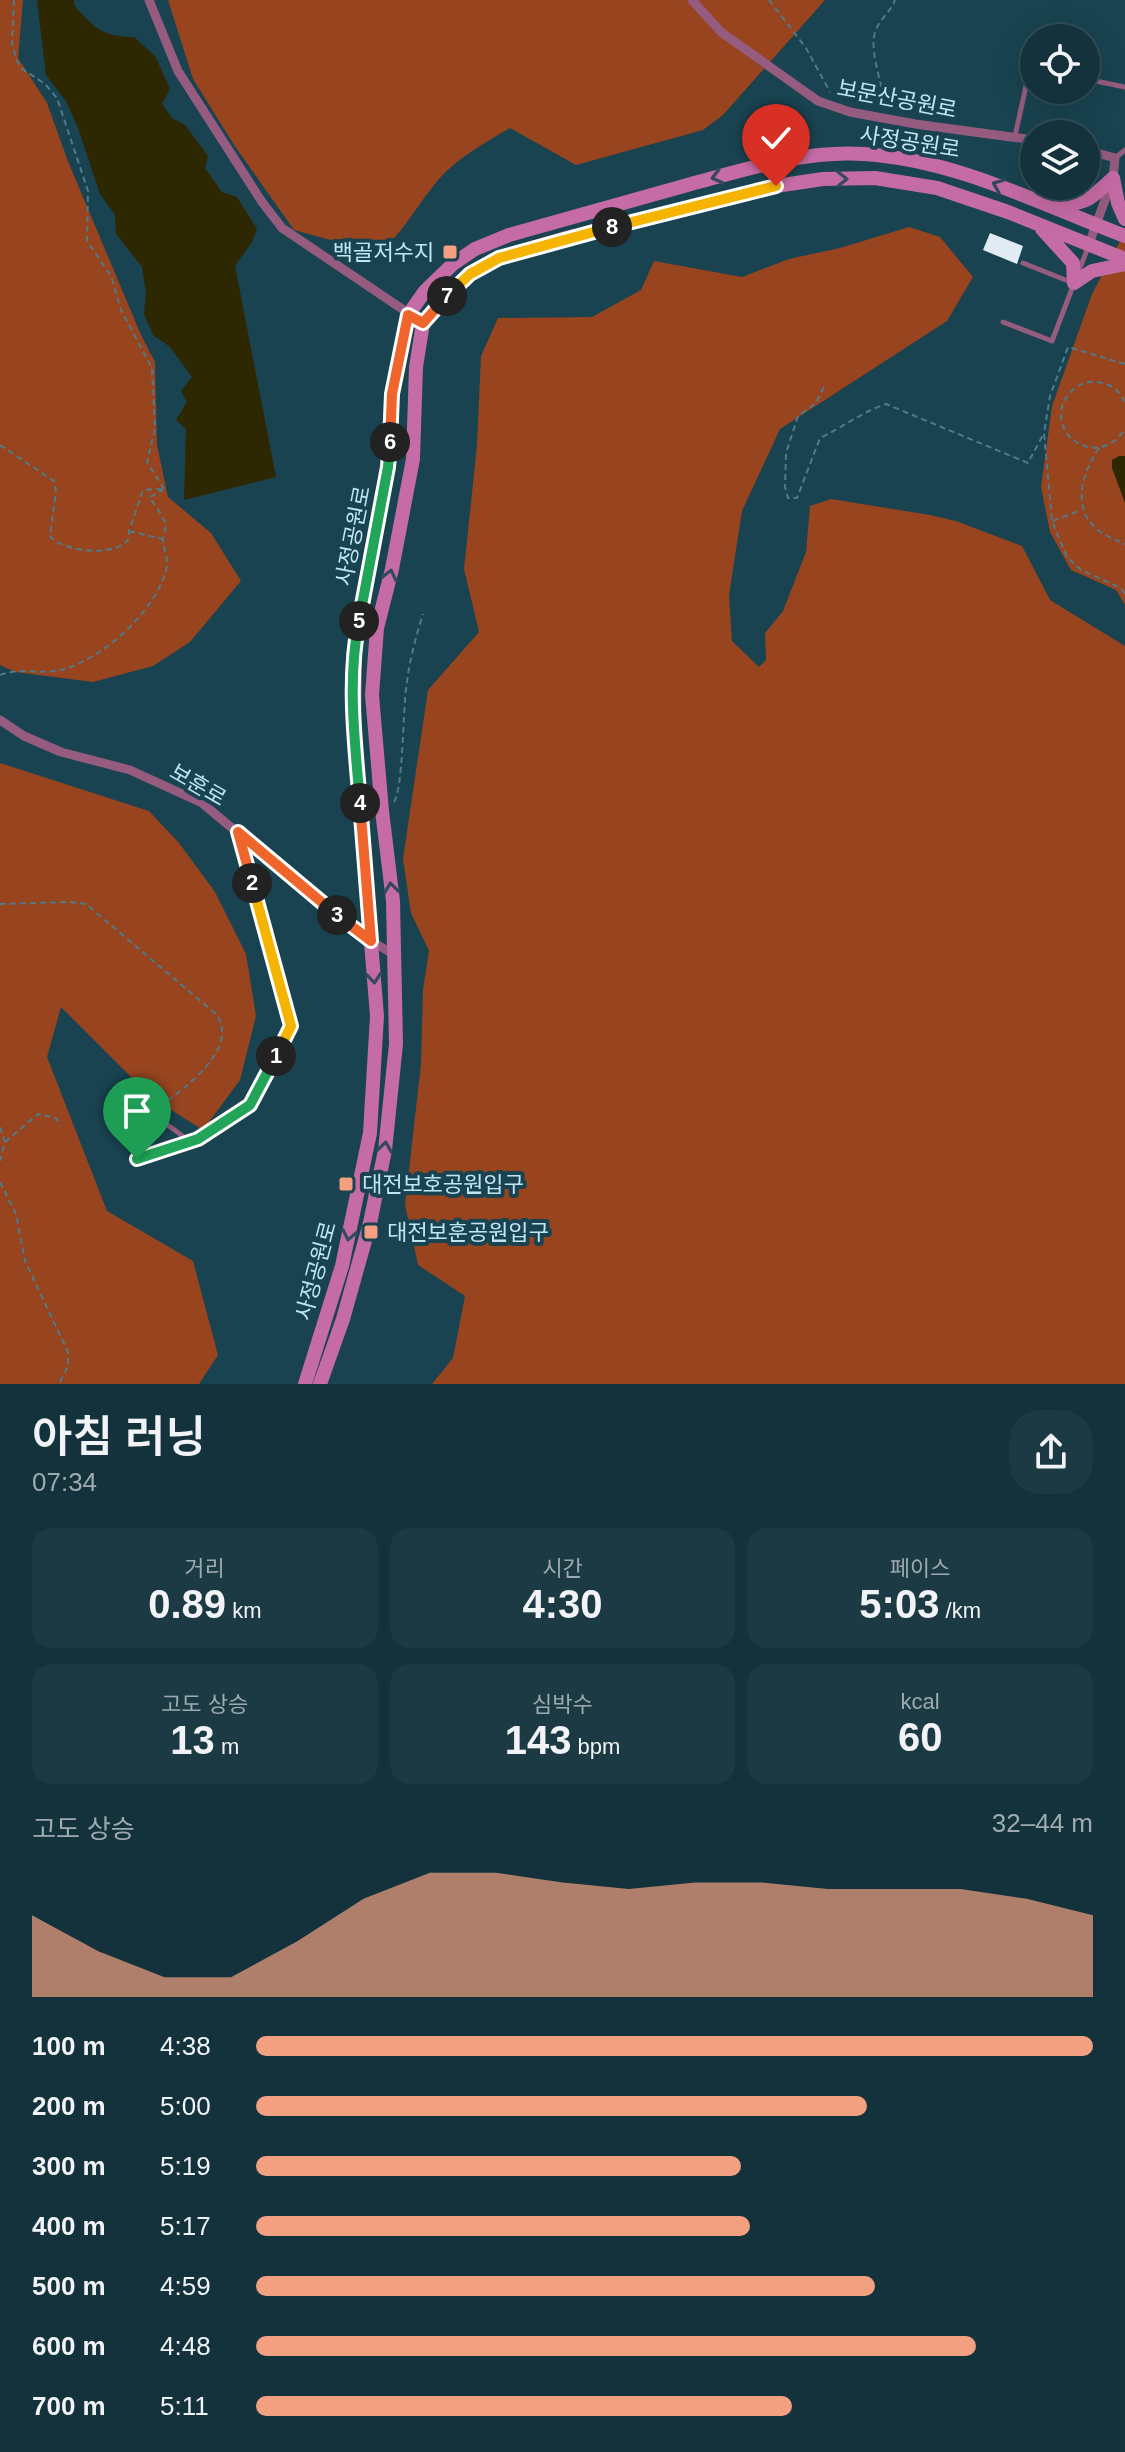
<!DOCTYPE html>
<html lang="ko">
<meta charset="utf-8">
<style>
body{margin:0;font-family:Helvetica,"Noto Sans KR",sans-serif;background:#1c3a43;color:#f1f3f6;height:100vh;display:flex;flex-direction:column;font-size:30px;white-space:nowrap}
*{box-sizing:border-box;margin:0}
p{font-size:26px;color:#9daaaf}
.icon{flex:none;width:44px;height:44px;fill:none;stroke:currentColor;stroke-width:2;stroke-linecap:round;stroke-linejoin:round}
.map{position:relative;height:1384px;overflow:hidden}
.drawer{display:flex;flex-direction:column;background:#13323c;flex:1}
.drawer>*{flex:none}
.buttons{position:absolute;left:1020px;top:24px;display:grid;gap:16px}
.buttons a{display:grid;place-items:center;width:80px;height:80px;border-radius:50%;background:#13323c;box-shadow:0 8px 32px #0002,0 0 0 2px #324d56;font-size:40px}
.pin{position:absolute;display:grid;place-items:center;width:68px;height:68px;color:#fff;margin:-82px -34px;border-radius:50% 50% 50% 0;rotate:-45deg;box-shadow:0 0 8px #0007}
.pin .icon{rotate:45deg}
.km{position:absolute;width:40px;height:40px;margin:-20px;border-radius:50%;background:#222;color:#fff;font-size:22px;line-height:40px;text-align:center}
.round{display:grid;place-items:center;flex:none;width:84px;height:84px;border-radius:32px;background:#1c3a43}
.summary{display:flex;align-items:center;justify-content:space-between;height:136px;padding:0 32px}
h1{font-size:44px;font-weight:600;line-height:60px}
.metrics{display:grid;grid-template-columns:repeat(3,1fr);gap:12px;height:136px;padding:8px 32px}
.metrics div{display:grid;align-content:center;border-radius:20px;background:#1c3a43;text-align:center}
.metrics b{font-size:40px;font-weight:600}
.metrics small{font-size:22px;font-weight:400}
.metrics p{font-size:22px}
.chart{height:224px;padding:16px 32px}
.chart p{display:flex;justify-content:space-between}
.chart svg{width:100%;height:144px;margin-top:8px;fill:#f2a080;opacity:.7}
ul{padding:0 32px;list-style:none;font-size:26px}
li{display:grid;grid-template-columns:128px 96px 1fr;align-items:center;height:60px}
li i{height:20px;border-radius:10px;background:#f2a080}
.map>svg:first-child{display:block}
</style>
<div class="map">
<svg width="1125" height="1384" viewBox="0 0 1125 1384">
<rect width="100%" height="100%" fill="#194350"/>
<path fill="#97441f" d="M 0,0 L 23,0 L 18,58 L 47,103 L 67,159 L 141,335 L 155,362 L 157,445 L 168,497 L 211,533 L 241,581 L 190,642 L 153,666 L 93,682 L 15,672 L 0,665 Z
M 168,0 L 825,0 L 723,115 L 703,130 L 576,165 L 510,128 C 486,142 457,158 439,179 C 414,208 398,244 364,263 L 341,243 L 294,230 L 234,145 L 193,79 Z
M 909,227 L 940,237 L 973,277 L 947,321 L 780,429 L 742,511 L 729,595 L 732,641 L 759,667 L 766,660 L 765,633 L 783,611 L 806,552 L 810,506 L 831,499 L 930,515 L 956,521 L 1022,546 L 1050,600 L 1125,646 L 1125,1384 L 432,1384 L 453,1358 L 465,1296 L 418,1265 L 405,1205 L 421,1064 L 423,990 L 429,951 L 411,913 L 403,859 L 428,690 L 479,632 L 464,569 L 477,445 L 481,356 L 498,318 L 592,317 L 641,290 L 654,261 L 742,277 L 789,259 L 840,248 Z
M 1125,232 L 1125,605 L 1116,590 L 1071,570 L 1050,532 L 1041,487 L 1052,406 L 1092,294 Z
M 0,763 L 149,811 L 179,843 L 215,892 L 246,954 L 256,1016 L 240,1080 L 203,1130 L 152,1098 L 61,1007 L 47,1057 L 107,1211 L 193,1261 L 218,1355 L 199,1384 L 0,1384 Z"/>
<path fill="#2d2802" d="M 37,0 L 74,0 L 74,5 C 93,28 104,37 134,37 L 155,56 L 170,89 L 162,104 L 172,118 L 185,125 L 208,156 L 205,168 L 222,192 L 237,197 L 257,229 L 252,242 L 235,266 L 276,477 L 184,500 L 186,429 L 176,420 L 187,402 L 181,391 L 192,377 L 170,347 L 153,335 L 144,314 L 146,293 L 142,267 L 116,234 L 115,215 L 100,194 L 78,128 L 66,101 L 46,75 Z
M 1119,456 L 1125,456 L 1125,503 L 1112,468 L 1112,460 Z"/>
<path fill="#e0ebf4" d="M 990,233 L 1023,246 L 1017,264 L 983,250 Z"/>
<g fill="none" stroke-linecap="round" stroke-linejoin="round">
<path stroke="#527a88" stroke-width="2" stroke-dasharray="6 4" stroke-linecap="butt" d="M 14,0 L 12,42 L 16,59 L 21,68 L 45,84 L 57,98 L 88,191 L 87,241 L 111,276 L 121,310 L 152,368 L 155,429 L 147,462 L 164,489
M 769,0 L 806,48 L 830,92
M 885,107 C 883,84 869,53 875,32 C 879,19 891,12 895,0
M 1125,364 L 1068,347 L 1050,396 L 1044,433 L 1052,521 L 1067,557 L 1081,570 L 1121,588 L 1125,594
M 824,387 L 816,403 L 798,416 L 786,453 L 785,487 L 788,498 L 797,498 L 820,438 C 843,427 862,412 886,404 L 1028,463 L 1044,433
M 1125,402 C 1119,390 1110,383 1096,382 C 1085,381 1075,386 1069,394 C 1040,430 1096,473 1125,429
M 0,445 L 54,481 L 56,492 L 50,536 C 62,552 118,558 129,538 L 129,531 L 143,490 L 162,489
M 1099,448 C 1081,475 1070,512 1102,533 C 1109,538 1118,540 1125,544
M 1053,521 L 1081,510
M 129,531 L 162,539
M 0,675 C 22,667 40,675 61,670 C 103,659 158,610 167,566 C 168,557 164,550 163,542 C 163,536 166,530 165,524 C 164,515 154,506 150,497 L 163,490
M 394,802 C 403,789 403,712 406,689 C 409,663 415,639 423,614
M 0,904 L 71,902 L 86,904 L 216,1014 C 241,1049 183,1089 158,1108
M 0,1127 L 5,1142 L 0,1161
M 5,1142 L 38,1114 L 56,1118 L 61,1126
M 0,1182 L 16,1214 L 25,1261 L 68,1352 L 68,1366 L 59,1384"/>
<path stroke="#955c80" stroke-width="5" d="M 1086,79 L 1125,87
M 1015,136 L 1030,68 L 1034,68
M 1115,158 L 1125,150
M 1023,263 L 1073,283
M 1078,273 L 1089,245
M 1003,322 L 1052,341 L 1073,286
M 125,1095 C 146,1112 169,1124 190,1142
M 137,1159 L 198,1139 L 250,1105 L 291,1026 L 240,836"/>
<path stroke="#955c80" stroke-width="9" d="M 149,0 L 178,71 L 262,202 L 282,228 L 423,323
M 692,0 L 721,32 L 818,101 L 850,112 L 915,124 L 1034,140
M 1086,150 L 1115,158 L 1113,178 L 1089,244
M 0,720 L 24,736 L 61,752 L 130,770 L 202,803 L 323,904 L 371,941 L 393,954"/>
<path stroke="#c56ba5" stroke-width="14" d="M 1113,178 L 1118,203 L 1125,219
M 1055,204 C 1085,206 1092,198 1113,178
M 1042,229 L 1073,263 L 1074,283
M 1074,283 L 1092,271 L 1125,264
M 305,1384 L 342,1266 L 370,1133 L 377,1016 L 354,732 L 355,644 L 388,467 L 392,394 L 408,315 L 425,291 L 453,264 L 475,249 L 509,235 C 570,218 630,201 691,184 C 747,169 805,150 864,154 C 957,160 1040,204 1125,236
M 320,1384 L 343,1319 L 370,1223 L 385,1150 L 396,1044 L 393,901 L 382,811 L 372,695 L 377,628 L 392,569 L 413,459 L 416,367 L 423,323 L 470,274 L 499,258 L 566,238 L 776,186 L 823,179 L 875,178 L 937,188 L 1008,212 L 1125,259"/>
</g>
<defs><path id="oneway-chevron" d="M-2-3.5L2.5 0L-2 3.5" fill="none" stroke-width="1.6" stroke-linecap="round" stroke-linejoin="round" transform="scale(2)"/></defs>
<g stroke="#33495d">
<use href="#oneway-chevron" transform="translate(717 177) rotate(165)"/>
<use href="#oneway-chevron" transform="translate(842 179) rotate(-1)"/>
<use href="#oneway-chevron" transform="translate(998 185) rotate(-158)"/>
<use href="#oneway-chevron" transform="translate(390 575) rotate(-77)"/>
<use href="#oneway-chevron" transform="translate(391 888) rotate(-97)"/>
<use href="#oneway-chevron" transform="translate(374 978) rotate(85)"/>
<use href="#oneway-chevron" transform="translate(385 1147) rotate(-82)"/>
<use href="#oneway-chevron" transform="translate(349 1235) rotate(102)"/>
</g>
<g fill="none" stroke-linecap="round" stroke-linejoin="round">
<defs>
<path id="split-1" d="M 137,1159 L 198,1139 L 250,1105 L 276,1056"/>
<path id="split-2" d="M 252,883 L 291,1026 L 276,1056"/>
<path id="split-3" d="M 252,883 L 238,832 L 337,915"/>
<path id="split-4" d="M 337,915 L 371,941 L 360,803"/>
<path id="split-5" d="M 359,621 C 347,680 355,743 360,803"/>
<path id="split-6" d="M 359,621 L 388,467 L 390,442"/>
<path id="split-7" d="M 390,442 L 392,394 L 408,315 L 423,323 L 447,296"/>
<path id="split-8" d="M 447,296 L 470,274 L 499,258 L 612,227"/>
<path id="split-9" d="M 612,227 L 776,186"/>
</defs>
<use href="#split-1" stroke="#fff" stroke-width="16"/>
<use href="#split-2" stroke="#fff" stroke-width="16"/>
<use href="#split-3" stroke="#fff" stroke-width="16"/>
<use href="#split-4" stroke="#fff" stroke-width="16"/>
<use href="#split-5" stroke="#fff" stroke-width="16"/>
<use href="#split-6" stroke="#fff" stroke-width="16"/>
<use href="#split-7" stroke="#fff" stroke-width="16"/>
<use href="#split-8" stroke="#fff" stroke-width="16"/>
<use href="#split-9" stroke="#fff" stroke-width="16"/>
<use href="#split-1" stroke="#22a559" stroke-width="10"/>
<use href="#split-2" stroke="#f5b400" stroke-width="10"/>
<use href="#split-3" stroke="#f0652b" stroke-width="10"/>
<use href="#split-4" stroke="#f0652b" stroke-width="10"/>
<use href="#split-5" stroke="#22a559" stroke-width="10"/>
<use href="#split-6" stroke="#22a559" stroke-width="10"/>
<use href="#split-7" stroke="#f0652b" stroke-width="10"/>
<use href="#split-8" stroke="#f5b400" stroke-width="10"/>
<use href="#split-9" stroke="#f5b400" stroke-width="10"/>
</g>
<g fill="#f2a080" stroke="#194350" stroke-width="3">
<rect x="442" y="244" width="16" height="16" rx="4"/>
<rect x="338" y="1176" width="16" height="16" rx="4"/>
<rect x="363" y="1224" width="16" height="16" rx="4"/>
</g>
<g text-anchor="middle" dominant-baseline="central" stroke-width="8" stroke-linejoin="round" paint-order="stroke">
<g font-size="22" fill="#c0e5f3" stroke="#194350">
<text transform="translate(897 99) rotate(11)">보문산공원로</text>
<text transform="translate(910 142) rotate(9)">사정공원로</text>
<text transform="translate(353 536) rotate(-79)">사정공원로</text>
<text transform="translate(198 785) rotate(30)">보훈로</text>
<text transform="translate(316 1271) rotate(-75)">사정공원로</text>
</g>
<g font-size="22" fill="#c0e5f3" stroke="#194350" text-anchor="start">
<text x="434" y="252" text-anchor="end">백골저수지</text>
<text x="362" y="1184">대전보호공원입구</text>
<text x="387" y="1232">대전보훈공원입구</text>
</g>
</g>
</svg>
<div class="buttons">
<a><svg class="icon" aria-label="locate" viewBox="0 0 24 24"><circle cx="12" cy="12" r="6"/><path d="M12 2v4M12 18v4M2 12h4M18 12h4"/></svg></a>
<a><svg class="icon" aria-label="layers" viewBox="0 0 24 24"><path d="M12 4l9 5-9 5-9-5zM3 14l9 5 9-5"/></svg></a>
</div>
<div class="pin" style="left:137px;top:1159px;background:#1e9e55"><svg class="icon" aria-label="arrive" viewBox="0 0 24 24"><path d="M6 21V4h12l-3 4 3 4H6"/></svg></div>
<div class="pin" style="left:776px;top:186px;background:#d93025"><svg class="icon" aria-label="check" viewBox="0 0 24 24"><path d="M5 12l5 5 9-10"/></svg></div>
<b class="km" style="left:276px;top:1056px">1</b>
<b class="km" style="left:252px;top:883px">2</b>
<b class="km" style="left:337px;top:915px">3</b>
<b class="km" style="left:360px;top:803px">4</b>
<b class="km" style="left:359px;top:621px">5</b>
<b class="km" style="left:390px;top:442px">6</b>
<b class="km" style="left:447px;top:296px">7</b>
<b class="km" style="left:612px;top:227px">8</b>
</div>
<section class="drawer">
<div class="summary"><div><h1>아침 러닝</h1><p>07:34</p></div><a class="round"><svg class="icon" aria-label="share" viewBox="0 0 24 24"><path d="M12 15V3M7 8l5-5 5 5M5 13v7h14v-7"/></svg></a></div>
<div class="metrics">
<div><p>거리</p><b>0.89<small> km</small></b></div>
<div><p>시간</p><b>4:30</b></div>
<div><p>페이스</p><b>5:03<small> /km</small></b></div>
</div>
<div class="metrics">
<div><p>고도 상승</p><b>13<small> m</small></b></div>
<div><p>심박수</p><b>143<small> bpm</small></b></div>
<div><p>kcal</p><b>60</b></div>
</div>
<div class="chart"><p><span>고도 상승</span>32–44 m</p>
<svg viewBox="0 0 160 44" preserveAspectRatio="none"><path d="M0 44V19L10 30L20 38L30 38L40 27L50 14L60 6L70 6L80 9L90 11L100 9L110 9L120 11L130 11L140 11L150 14L160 19V44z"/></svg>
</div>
<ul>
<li><b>100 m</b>4:38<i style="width:100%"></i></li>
<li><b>200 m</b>5:00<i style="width:73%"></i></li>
<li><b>300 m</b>5:19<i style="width:58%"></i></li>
<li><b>400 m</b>5:17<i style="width:59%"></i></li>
<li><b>500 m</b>4:59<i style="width:74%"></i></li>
<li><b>600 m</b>4:48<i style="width:86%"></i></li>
<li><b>700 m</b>5:11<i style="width:64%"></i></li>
</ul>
</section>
